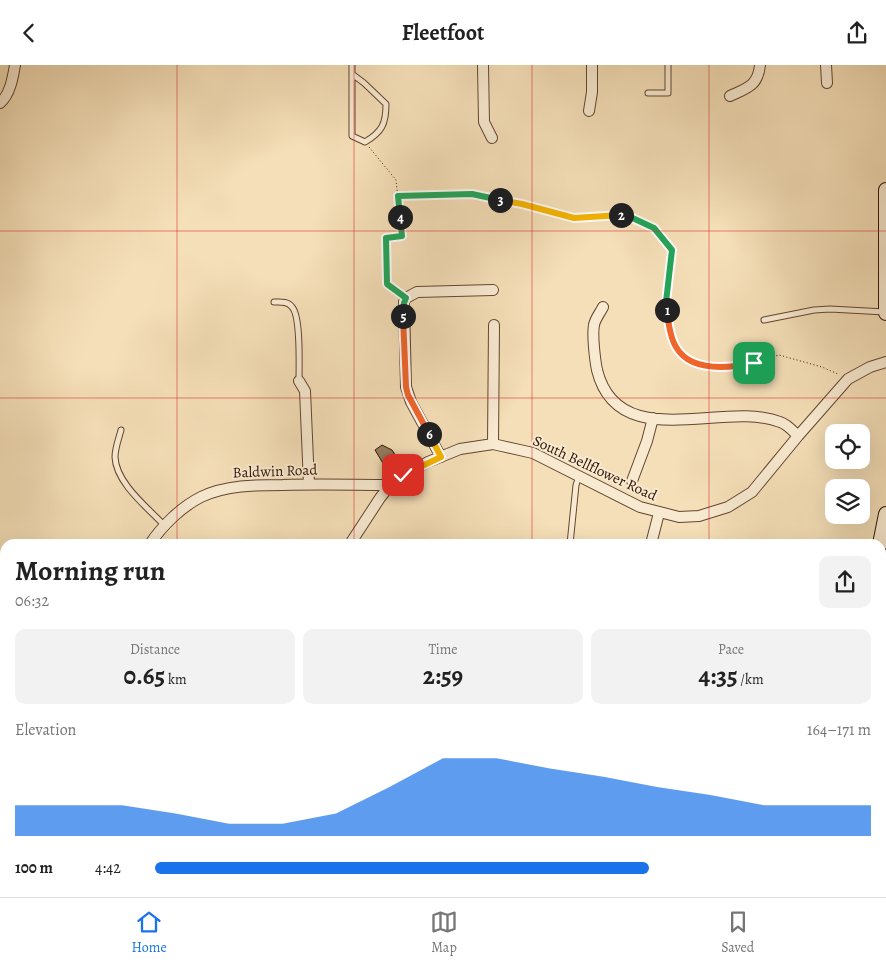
<!DOCTYPE html>
<meta charset="utf-8">
<style>
body{margin:0;font-family:Alegreya,serif;background:#f2f2f2;color:#222;height:100vh;display:flex;flex-direction:column;font-size:19px;white-space:nowrap}
*{box-sizing:border-box;margin:0}
p{font-size:16px;color:#767676}
.icon{flex:none;width:28px;height:28px;fill:none;stroke:currentColor;stroke-width:2;stroke-linecap:round;stroke-linejoin:round}
.map{position:relative;flex:1;overflow:hidden}
.sheet{position:absolute;left:0px;top:474px;width:886px;height:359px;display:flex;flex-direction:column;background:#fff;border-radius:15px 15px 0 0;box-shadow:0 5px 20px #0002}
.sheet>*{flex:none}
.controls{position:absolute;left:825px;top:359px;display:grid;gap:10px}
.controls a{display:grid;place-items:center;width:45px;height:45px;border-radius:10px;background:#fff;box-shadow:0 5px 20px #0002;font-size:25px}
.pin{position:absolute;display:grid;place-items:center;width:42px;height:42px;color:#fff;margin:-21px;border-radius:10px;box-shadow:0 2px 8px #0006}
.km{position:absolute;width:25px;height:25px;margin:-12px;border-radius:50%;background:#222;color:#fff;font-size:14px;line-height:25px;text-align:center}
.round{display:grid;place-items:center;flex:none;width:52px;height:52px;border-radius:10px;background:#f2f2f2}
.summary{display:flex;align-items:center;justify-content:space-between;height:85px;padding:0 15px}
h1{font-size:28px;font-weight:700;line-height:38px}
.figures{display:grid;grid-template-columns:repeat(3,1fr);gap:8px;height:85px;padding:5px 15px}
.figures div{display:grid;align-content:center;border-radius:10px;background:#f2f2f2;text-align:center}
.figures b{font-size:25px;font-weight:700}
.figures small{font-size:14px;font-weight:400}
.figures p{font-size:14px}
.chart{height:140px;padding:10px 15px}
.chart p{display:flex;justify-content:space-between}
.chart svg{width:100%;height:90px;margin-top:5px;fill:#1a73e8;opacity:.7}
ul{padding:0 15px;list-style:none;font-size:16px}
li{display:grid;grid-template-columns:80px 60px 1fr;align-items:center;height:38px}
li i{height:12px;border-radius:6px;background:#1a73e8}
header{display:flex;justify-content:space-between;align-items:center;height:65px;padding:0 15px;background:#fff;font-size:22px;font-weight:700}
.tabs{display:flex;justify-content:space-around;align-items:center;height:70px;border-top:1px solid #e0e0e0;background:#fff;font-size:14px;color:#767676}
.tabs a{display:grid;justify-items:center;gap:2px}
.tabs .active{color:#1a73e8}
.map>svg:first-child{display:block}
</style>
<header><svg class="icon" aria-label="back" viewBox="0 0 24 24"><path d="M15 5l-7 7 7 7"/></svg>Fleetfoot<svg class="icon" aria-label="share" viewBox="0 0 24 24"><path d="M12 15V3M7 8l5-5 5 5M5 13v7h14v-7"/></svg></header>
<div class="map">
<svg width="886" height="832" viewBox="0 0 886 832">
<defs>
<filter id="shadow"><feDropShadow dx="2" dy="2" stdDeviation="0" flood-color="#0004"/></filter>
</defs>
<rect width="100%" height="100%" fill="#f5dfb8"/>
<filter id="stains"><feTurbulence type="fractalNoise" baseFrequency=".004" numOctaves="4"/><feColorMatrix values="0 0 0 0 .2 0 0 0 0 .09 0 0 0 0 .02 0 0 0 .5 -.17"/></filter>
<radialGradient id="worn" r=".72"><stop offset=".6" stop-color="#630" stop-opacity="0"/><stop offset="1" stop-color="#630" stop-opacity=".3"/></radialGradient>
<path fill="#d4bc99" stroke="#82674e" d="M 886,616 L 886,646 L 881,636 L 881,617 Z"/>
<path fill="#977d61" stroke="#311203" filter="url(#shadow)" d="M 382,380 L 392,385 L 400,399 L 387,405 L 375,385 Z"/>
<g fill="none" stroke-linecap="round" stroke-linejoin="round">
<defs>
<path id="lane" d="M 352,0 L 352,71 L 365,77 C 382,67 386,59 386,39 L 364,18 L 352,9
M 648,28 L 668,28 L 668,0
M 274,237 C 280,237 288,236 292,242 C 301,251 299,301 299,316
M 764,255 L 814,245 L 830,244 L 885,247
M 121,365 C 119,373 115,383 115,392 C 116,418 147,442 165,461
M 570,479 L 576,420 L 579,411
M 881,696 L 886,703"/>
<path id="street" d="M 483,0 L 484,57 L 492,73
M 826,0 L 827,18
M 730,31 C 747,23 758,21 760,0
M 0,38 C 10,30 13,12 15,0
M 589,46 L 592,27 L 592,0
M 603,242 C 600,248 595,254 594,260 C 592,270 595,295 597,305 C 618,390 724,335 780,357 C 787,359 793,366 798,371
M 299,316 L 305,326 L 309,419
M 493,379 L 494,260
M 441,392 L 411,337 L 406,322 L 404,237 L 406,233 L 417,227 L 493,225
M 632,416 L 647,376 L 653,353
M 150,479 C 162,461 181,442 201,432 C 226,420 255,420 283,420 C 319,419 355,420 390,420
M 350,479 L 380,433 L 390,420 L 403,410 L 428,397 L 460,384 L 493,379 L 533,388 L 640,442 L 679,452 L 699,451 L 728,442 L 752,427 L 798,371 L 848,314 L 870,302 L 886,297
M 651,479 L 659,448
M 881,524 L 886,524
M 0,663 L 5,663
M 0,758 L 5,758
M 881,824 L 886,824
M 324,828 L 325,832
M 94,832 L 95,828"/>
<path id="secondary" d="M 886,125 L 886,248
M 880,479 L 886,449
M 802,832 L 803,828"/>
</defs>
<use href="#lane" stroke="#624530" stroke-width="7"/>
<use href="#street" stroke="#624530" stroke-width="12"/>
<use href="#secondary" stroke="#311203" stroke-width="16"/>
<path stroke="#311203" stroke-width="1" stroke-dasharray="1 2.5" stroke-linecap="butt" d="M 369,82 L 396,115 L 402,171 L 386,173 L 387,219 L 398,227
M 398,131 L 471,129 L 522,139 L 574,153 L 626,150 L 654,163 L 672,185 L 666,237 L 669,260 L 676,282 L 687,293 L 706,301 L 730,303 L 779,290 L 822,302 L 838,309
M 881,684 L 886,688"/>
<use href="#lane" stroke="#f8ead1" stroke-width="5"/>
<use href="#street" stroke="#f8ead1" stroke-width="10"/>
<use href="#secondary" stroke="#f8ead1" stroke-width="14"/>
</g>
<g fill="none" stroke-linecap="round" stroke-linejoin="round">
<defs>
<path id="split-1" d="M 667,245 C 668,256 670,272 676,282 C 691,308 730,303 754,298"/>
<path id="split-2" d="M 621,150 L 626,150 L 654,163 L 672,185 L 666,237 L 667,245"/>
<path id="split-3" d="M 500,135 L 522,139 L 574,153 L 621,150"/>
<path id="split-4" d="M 400,152 L 398,131 L 472,129 L 500,135"/>
<path id="split-5" d="M 400,152 L 402,171 L 386,173 L 387,219 L 406,233 L 404,238 L 403,251"/>
<path id="split-6" d="M 403,251 L 406,322 L 408,330 L 429,369"/>
<path id="split-7" d="M 403,410 L 441,392 L 429,369"/>
</defs>
<use href="#split-1" stroke="#fff" stroke-width="10"/>
<use href="#split-2" stroke="#fff" stroke-width="10"/>
<use href="#split-3" stroke="#fff" stroke-width="10"/>
<use href="#split-4" stroke="#fff" stroke-width="10"/>
<use href="#split-5" stroke="#fff" stroke-width="10"/>
<use href="#split-6" stroke="#fff" stroke-width="10"/>
<use href="#split-7" stroke="#fff" stroke-width="10"/>
<use href="#split-1" stroke="#f0652b" stroke-width="6"/>
<use href="#split-2" stroke="#22a559" stroke-width="6"/>
<use href="#split-3" stroke="#f5b400" stroke-width="6"/>
<use href="#split-4" stroke="#22a559" stroke-width="6"/>
<use href="#split-5" stroke="#22a559" stroke-width="6"/>
<use href="#split-6" stroke="#f0652b" stroke-width="6"/>
<use href="#split-7" stroke="#f5b400" stroke-width="6"/>
</g>
<path fill="none" stroke="#d62828" stroke-width="1" stroke-opacity="0.55" d="M 177,0 L 177,479M 354,0 L 354,479M 532,0 L 532,479M 709,0 L 709,479M 0,166 L 886,166M 0,333 L 886,333M 0,499 L 5,499M 881,499 L 886,499M 0,666 L 5,666M 881,666 L 886,666M 177,828 L 177,832M 354,828 L 354,832M 532,828 L 532,832M 709,828 L 709,832"/>
<g text-anchor="middle" dominant-baseline="central" stroke-width="4" stroke-linejoin="round" paint-order="stroke">
<g font-size="15" fill="#311203" stroke="#f8ead1">
<text transform="translate(595 403) rotate(25)">South Bellflower Road</text>
<text transform="translate(275 406) rotate(-2)">Baldwin Road</text>
</g>
</g>
<rect width="100%" height="100%" filter="url(#stains)"/>
<rect width="100%" height="100%" fill="url(#worn)"/>
</svg>
<div class="controls">
<a><svg class="icon" aria-label="locate" viewBox="0 0 24 24"><circle cx="12" cy="12" r="6"/><path d="M12 2v4M12 18v4M2 12h4M18 12h4"/></svg></a>
<a><svg class="icon" aria-label="layers" viewBox="0 0 24 24"><path d="M12 4l9 5-9 5-9-5zM3 14l9 5 9-5"/></svg></a>
</div>
<div class="pin" style="left:754px;top:298px;background:#1e9e55"><svg class="icon" aria-label="arrive" viewBox="0 0 24 24"><path d="M6 21V4h12l-3 4 3 4H6"/></svg></div>
<div class="pin" style="left:403px;top:410px;background:#d93025"><svg class="icon" aria-label="check" viewBox="0 0 24 24"><path d="M5 12l5 5 9-10"/></svg></div>
<b class="km" style="left:667px;top:245px">1</b>
<b class="km" style="left:621px;top:150px">2</b>
<b class="km" style="left:500px;top:135px">3</b>
<b class="km" style="left:400px;top:152px">4</b>
<b class="km" style="left:403px;top:251px">5</b>
<b class="km" style="left:429px;top:369px">6</b>
<section class="sheet">
<div class="summary"><div><h1>Morning run</h1><p>06:32</p></div><a class="round"><svg class="icon" aria-label="share" viewBox="0 0 24 24"><path d="M12 15V3M7 8l5-5 5 5M5 13v7h14v-7"/></svg></a></div>
<div class="figures">
<div><p>Distance</p><b>0.65<small> km</small></b></div>
<div><p>Time</p><b>2:59</b></div>
<div><p>Pace</p><b>4:35<small> /km</small></b></div>
</div>
<div class="chart"><p><span>Elevation</span>164–171 m</p>
<svg viewBox="0 0 160 44" preserveAspectRatio="none"><path d="M0 44V29L10 29L20 29L30 33L40 38L50 38L60 33L70 20L80 6L90 6L100 11L110 15L120 20L130 24L140 29L150 29L160 29V44z"/></svg>
</div>
<ul>
<li><b>100 m</b>4:42<i style="width:69%"></i></li>
</ul>
</section>
</div>
<nav class="tabs">
<a class="active"><svg class="icon" aria-label="home" viewBox="0 0 24 24"><path d="M3 11l9-7 9 7M6 9v11h12V9"/></svg>Home</a>
<a><svg class="icon" aria-label="map" viewBox="0 0 24 24"><path d="M3 6l6-2 6 2 6-2v14l-6 2-6-2-6 2zM9 4v14M15 6v14"/></svg>Map</a>
<a><svg class="icon" aria-label="saved" viewBox="0 0 24 24"><path d="M7 4h10v16l-5-4-5 4z"/></svg>Saved</a>
</nav>
